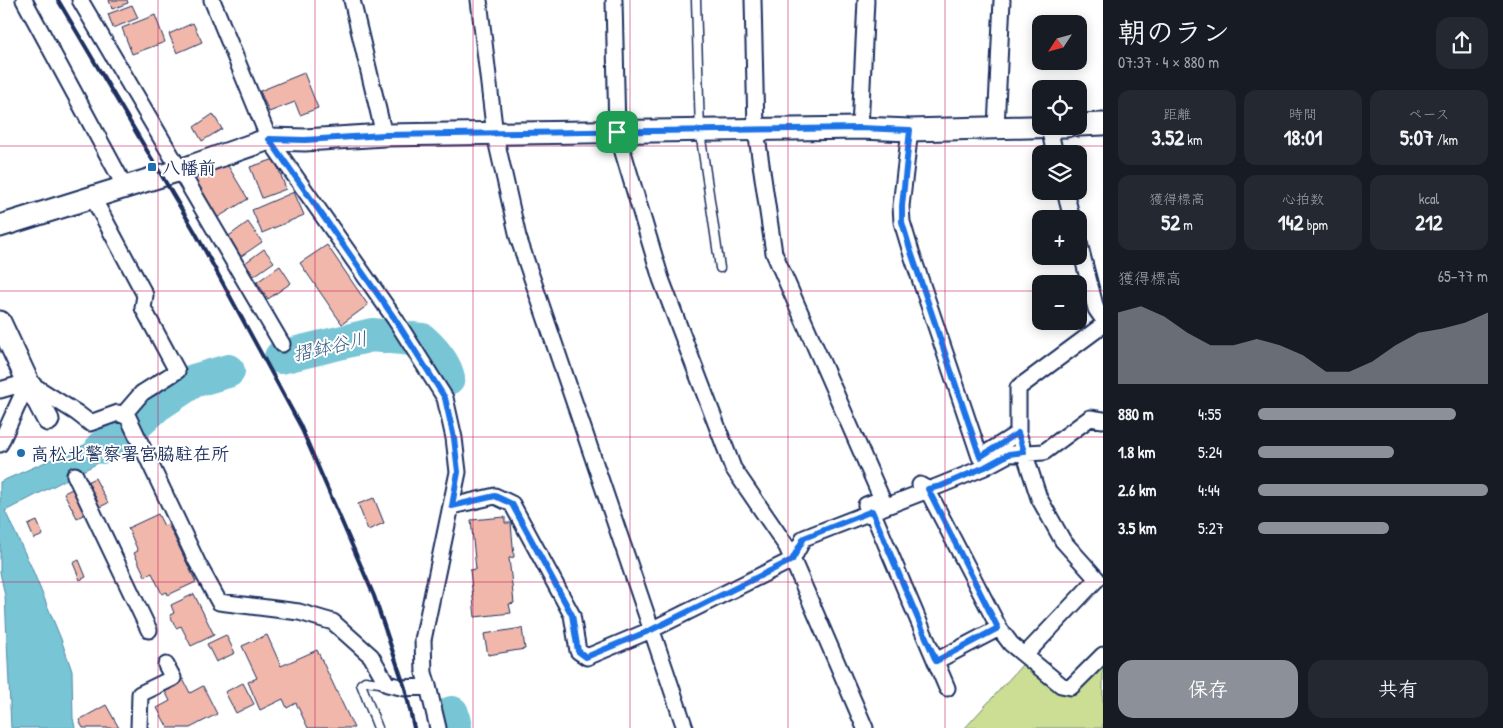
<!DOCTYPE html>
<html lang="ja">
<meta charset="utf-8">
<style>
body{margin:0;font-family:"Patrick Hand","Klee One",sans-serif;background:#242831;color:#f1f3f6;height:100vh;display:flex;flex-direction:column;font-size:19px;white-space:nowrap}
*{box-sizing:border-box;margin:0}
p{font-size:16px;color:#9ea1a6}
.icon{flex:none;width:28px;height:28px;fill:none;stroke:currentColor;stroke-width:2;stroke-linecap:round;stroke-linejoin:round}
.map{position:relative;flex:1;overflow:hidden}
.panel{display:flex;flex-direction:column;background:#171b24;width:400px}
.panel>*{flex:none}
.needle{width:32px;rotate:234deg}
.controls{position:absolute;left:1032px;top:15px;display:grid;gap:10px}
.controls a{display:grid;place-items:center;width:55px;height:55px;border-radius:10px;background:#171b24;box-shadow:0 2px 12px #0003;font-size:25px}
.pin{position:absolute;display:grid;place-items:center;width:42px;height:42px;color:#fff;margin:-21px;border-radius:10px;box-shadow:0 2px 8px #0006}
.round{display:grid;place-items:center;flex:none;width:52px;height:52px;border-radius:15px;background:#242831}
.head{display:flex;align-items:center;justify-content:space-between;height:85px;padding:0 15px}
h1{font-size:28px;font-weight:800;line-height:38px}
.figures{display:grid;grid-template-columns:repeat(3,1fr);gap:8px;height:85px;padding:5px 15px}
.figures div{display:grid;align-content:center;border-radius:12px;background:#242831;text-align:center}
.figures b{font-size:21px;font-weight:800}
.figures small{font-size:14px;font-weight:400}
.figures p{font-size:14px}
.chart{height:140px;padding:10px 15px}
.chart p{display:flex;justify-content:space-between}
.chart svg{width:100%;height:90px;margin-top:5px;fill:#8c9099;opacity:.7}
.button{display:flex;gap:10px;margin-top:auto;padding:10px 15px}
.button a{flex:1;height:58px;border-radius:15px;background:#8c9099;color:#fff;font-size:20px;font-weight:800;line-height:58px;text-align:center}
.button a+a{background:#242831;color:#f1f3f6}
ul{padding:0 15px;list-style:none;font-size:16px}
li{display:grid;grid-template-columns:80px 60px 1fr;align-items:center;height:38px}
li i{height:12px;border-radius:6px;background:#8c9099}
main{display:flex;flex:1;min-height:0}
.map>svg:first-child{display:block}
</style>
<main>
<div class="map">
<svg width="1103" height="728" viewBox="0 0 1103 728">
<rect width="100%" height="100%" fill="#fff"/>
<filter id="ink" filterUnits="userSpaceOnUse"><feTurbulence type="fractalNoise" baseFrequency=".02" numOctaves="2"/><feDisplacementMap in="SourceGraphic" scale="10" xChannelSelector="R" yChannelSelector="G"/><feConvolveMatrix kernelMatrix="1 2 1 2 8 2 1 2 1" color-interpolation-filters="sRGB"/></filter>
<g filter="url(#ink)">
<path fill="#cbde93" stroke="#738678" d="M 1103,660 L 1103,728 L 965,728 L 1023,664 L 1069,693 Z"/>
<path fill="#78c5d6" stroke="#5389a6" d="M 125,427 L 133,445 L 5,511 L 31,566 L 61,639 L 72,671 L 73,718 L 75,728 L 11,728 L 5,596 L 0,572 L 0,482 Z"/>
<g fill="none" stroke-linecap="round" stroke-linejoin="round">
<path stroke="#78c5d6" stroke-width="34" d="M 281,357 L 372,335 L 422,340 C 433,350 445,363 448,378
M 102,447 L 120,439 L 157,405 L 193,381 L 228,371
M 452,713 L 455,728"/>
</g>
<path fill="#f1b7aa" stroke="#1b2f5e" d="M 109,0 L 127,0 L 128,3 L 112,9 Z
M 132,5 L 138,18 L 113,28 L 108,14 Z
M 155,15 L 165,42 L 132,54 L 122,28 Z
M 193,23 L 202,42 L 177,53 L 169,34 Z
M 304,73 L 318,108 L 300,115 L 295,102 L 269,112 L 260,91 Z
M 213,114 L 222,129 L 202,141 L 194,127 Z
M 275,159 L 286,189 L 262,198 L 250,167 Z
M 225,161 L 248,199 L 215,219 L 192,181 Z
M 294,192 L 304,215 L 262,233 L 252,210 Z
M 248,222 L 262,242 L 240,257 L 226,238 Z
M 327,245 L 368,305 L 342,324 L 300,263 Z
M 264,249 L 274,262 L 254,276 L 245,263 Z
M 280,266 L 291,283 L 268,299 L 257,282 Z
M 95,478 L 108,503 L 77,518 L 64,493 Z
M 374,498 L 384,523 L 368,530 L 358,504 Z
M 158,514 L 164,526 L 168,524 L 196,582 L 168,595 L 167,592 L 162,594 L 152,573 L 145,576 L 134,553 L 138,551 L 128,528 Z
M 505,517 L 505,523 L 511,523 L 514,557 L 509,558 L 514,603 L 509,604 L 511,613 L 475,617 L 470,570 L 476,569 L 471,520 Z
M 37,521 L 43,535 L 34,539 L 28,525 Z
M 79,560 L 86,577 L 80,580 L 73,563 Z
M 194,594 L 214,635 L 191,646 L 181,626 L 176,628 L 170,615 L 174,613 L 171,605 Z
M 522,628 L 525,649 L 488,655 L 484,634 Z
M 226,635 L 235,653 L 216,662 L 207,644 Z
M 267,635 L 281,666 L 317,650 L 354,728 L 308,728 L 296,703 L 287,708 L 283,699 L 260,710 L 248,682 L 257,678 L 242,646 Z
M 183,679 L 190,693 L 203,686 L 217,714 L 190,728 L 168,728 L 157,708 L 170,701 L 164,689 Z
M 243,683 L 254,704 L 236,713 L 225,692 Z
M 106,705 L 119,728 L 83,728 L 79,720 Z"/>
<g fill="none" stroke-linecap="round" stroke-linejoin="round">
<defs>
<path id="lane" d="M 696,0 L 700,132 L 720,268
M 378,728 L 361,684 L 365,681 L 387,684"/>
<path id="street" d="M 24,0 L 125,187
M 80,0 L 282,344
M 212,0 L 269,139 L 395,319 L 445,398 L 454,438 L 458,472 L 423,640 L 424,673 L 428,686 L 438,728
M 352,0 L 384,135
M 479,0 L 495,135 L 518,237 L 685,728
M 614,0 L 617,132 L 661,279 L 733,468 L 787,547 L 865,728
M 753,0 L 756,130 L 774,253 L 882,499 L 866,505
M 860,128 L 866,0
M 996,128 L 1002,0
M 1049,128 L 1055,154
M 910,130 L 901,206 L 902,222 L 911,252 L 980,457 L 1018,433
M 1065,191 L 1072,219
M 92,196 L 145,295 L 143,308 L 177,371 L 142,393 L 123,415
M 1079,243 L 1096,309 L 1103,319
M 0,390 L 28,382 L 77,413 L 90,423 L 118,413 L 128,417 L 197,562 L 219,602 L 299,612 L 333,622 L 371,656 L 387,684 L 405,688 L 428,686
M 0,444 L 28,382
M 75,475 L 149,630
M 920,485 L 927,489 L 999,628 L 1011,644 L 1061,685 L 1071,687 L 1103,655
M 452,506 L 495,496 L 512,504 L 572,615 L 578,651 L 587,657 L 651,630 L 792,560 L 804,538 L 941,485 L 985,467 L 1009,454 L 1044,452 L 1090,418 L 1103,420
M 872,511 L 947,688
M 1025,655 L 1097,579 L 1063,541 L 1039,498 L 1018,433 L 1018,388 L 1103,325
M 936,661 L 999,628
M 139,728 L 140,694 L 173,678 L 166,665"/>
<path id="secondary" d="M 1079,125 L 1103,124
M 0,226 L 180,170 L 269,139 L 305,140 L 384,135 L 860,128 L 910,130 L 1067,126
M 0,322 L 28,382 L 48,420"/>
</defs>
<use href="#lane" stroke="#1b2f5e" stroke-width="11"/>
<use href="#street" stroke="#1b2f5e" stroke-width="19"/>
<use href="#secondary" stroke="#1b2f5e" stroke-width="25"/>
<use href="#lane" stroke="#fff" stroke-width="8"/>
<use href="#street" stroke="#fff" stroke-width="15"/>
<use href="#secondary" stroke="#fff" stroke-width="21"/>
<path stroke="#1b2f5e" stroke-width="4" d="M 58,0 L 195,232 L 300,425 L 374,596 L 405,688 L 414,728"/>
</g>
</g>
<g fill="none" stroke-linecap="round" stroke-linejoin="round" filter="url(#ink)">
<defs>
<path id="route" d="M 860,128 L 910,130 L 902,206 L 902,222 L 911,252 L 980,457 L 1018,433 L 1024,452 L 1009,454 L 985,467 L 941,486 L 928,489 L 998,628 L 936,661 L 872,511 L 804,538 L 792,560 L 651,630 L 586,657 L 578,651 L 572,615 L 512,504 L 495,496 L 452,506 L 458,472 L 454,438 L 445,398 L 395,319 L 269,139 L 305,140 L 384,135 Z"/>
</defs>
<use href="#route" stroke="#fff" stroke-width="10"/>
<use href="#route" stroke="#1a73e8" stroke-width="6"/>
</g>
<path fill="none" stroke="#c2185b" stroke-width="1" stroke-opacity="0.55" d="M 158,0 L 158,728M 315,0 L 315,728M 473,0 L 473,728M 630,0 L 630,728M 788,0 L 788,728M 945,0 L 945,728M 0,146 L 1103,146M 0,291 L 1041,291M 1079,291 L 1103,291M 0,437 L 1103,437M 0,582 L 1103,582"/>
<g fill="#1f6fb2" stroke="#fff" stroke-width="2">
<rect x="147" y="162" width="10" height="10" rx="2.5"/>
<circle cx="21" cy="453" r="5"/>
</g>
<g text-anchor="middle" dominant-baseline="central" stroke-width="4" stroke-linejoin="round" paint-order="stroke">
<g font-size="18" font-weight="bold" fill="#1b2f5e" stroke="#fff" text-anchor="start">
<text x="162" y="167">八幡前</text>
<text x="31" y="453">高松北警察署宮脇駐在所</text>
</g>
<g font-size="19" font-style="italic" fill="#375c82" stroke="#fff">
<text transform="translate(330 346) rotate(-13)">摺鉢谷川</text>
</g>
</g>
</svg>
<div class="controls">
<a><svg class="needle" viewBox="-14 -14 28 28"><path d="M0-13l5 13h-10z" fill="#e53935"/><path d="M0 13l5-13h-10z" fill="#9ea1a6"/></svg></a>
<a><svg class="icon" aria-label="locate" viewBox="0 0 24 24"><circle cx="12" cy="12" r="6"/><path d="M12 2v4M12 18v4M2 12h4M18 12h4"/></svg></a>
<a><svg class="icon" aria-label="layers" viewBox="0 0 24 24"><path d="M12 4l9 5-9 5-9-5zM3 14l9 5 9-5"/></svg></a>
<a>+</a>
<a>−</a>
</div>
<div class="pin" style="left:617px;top:132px;background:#1e9e55"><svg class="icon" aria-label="arrive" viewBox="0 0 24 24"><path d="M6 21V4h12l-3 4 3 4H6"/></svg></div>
</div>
<section class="panel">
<div class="head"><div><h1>朝のラン</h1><p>07:37 · 4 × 880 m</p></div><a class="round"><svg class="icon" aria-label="share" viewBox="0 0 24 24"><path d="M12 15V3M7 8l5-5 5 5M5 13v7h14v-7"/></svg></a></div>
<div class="figures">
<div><p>距離</p><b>3.52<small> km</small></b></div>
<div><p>時間</p><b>18:01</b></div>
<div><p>ペース</p><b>5:07<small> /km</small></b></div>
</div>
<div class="figures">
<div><p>獲得標高</p><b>52<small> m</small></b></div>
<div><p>心拍数</p><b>142<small> bpm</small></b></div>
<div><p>kcal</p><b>212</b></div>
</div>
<div class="chart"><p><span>獲得標高</span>65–77 m</p>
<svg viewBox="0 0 160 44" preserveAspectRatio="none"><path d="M0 44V9L10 6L20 11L30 19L40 25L50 25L60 22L70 25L80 30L90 38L100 38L110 33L120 25L130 19L140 17L150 14L160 9V44z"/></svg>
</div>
<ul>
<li><b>880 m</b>4:55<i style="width:86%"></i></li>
<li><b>1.8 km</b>5:24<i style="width:59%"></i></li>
<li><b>2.6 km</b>4:44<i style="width:100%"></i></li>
<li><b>3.5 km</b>5:27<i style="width:57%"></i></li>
</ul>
<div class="button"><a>保存</a><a>共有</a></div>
</section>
</main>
